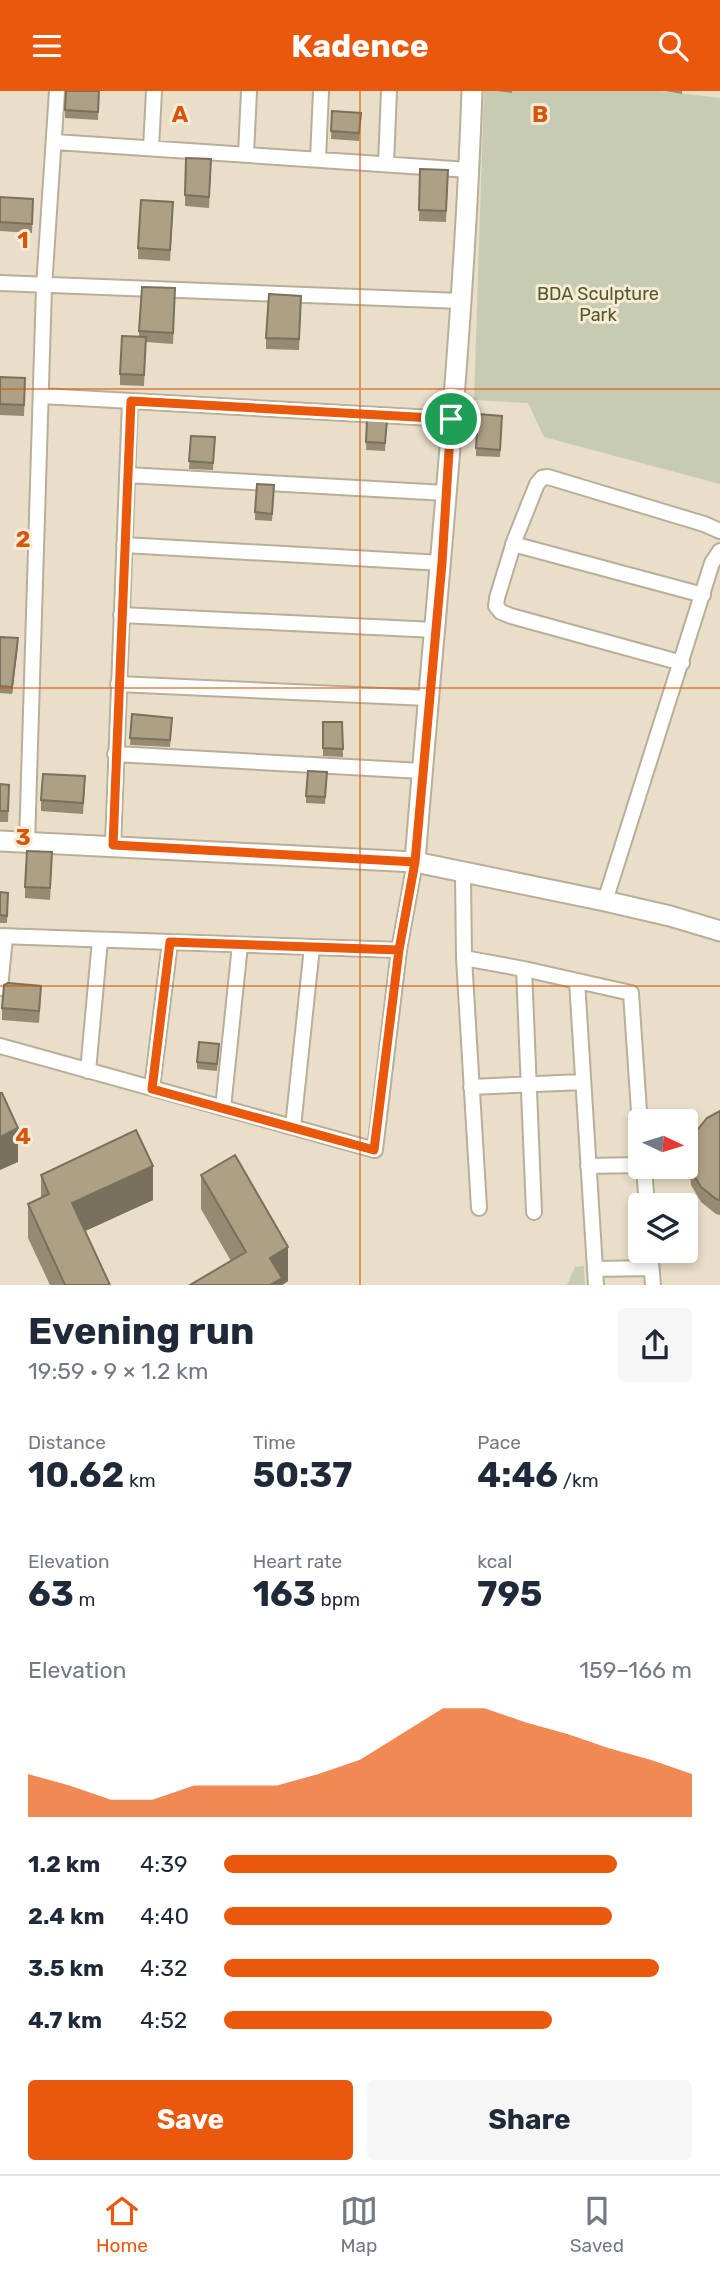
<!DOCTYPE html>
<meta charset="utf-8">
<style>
body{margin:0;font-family:Rubik,sans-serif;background:#f6f6f7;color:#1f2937;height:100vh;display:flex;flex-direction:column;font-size:26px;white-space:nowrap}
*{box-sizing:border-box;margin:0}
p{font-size:23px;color:#747a83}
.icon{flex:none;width:38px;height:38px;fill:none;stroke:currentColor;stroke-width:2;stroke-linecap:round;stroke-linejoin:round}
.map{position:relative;height:1194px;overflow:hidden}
.side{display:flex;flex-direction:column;background:#fff;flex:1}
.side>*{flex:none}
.needle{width:46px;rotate:94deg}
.tools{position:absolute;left:628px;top:1018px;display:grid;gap:14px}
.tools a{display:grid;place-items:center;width:70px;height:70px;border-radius:7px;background:#fff;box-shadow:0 4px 10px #0003;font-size:35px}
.pin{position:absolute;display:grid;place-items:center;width:60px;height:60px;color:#fff;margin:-30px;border:4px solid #fff;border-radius:50%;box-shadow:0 2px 7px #0007}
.round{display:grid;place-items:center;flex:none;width:74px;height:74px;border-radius:7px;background:#f6f6f7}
.headline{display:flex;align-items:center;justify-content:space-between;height:119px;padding:0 28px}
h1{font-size:38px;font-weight:700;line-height:52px}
.stats{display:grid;grid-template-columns:repeat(3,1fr);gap:10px;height:119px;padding:7px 28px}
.stats div{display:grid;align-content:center}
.stats b{font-size:35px;font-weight:700}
.stats small{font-size:19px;font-weight:400}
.stats p{font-size:19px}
.chart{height:196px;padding:14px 28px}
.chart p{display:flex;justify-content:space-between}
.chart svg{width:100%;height:126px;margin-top:7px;fill:#ea580c;opacity:.7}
.action{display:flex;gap:14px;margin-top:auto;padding:14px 28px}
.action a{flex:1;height:80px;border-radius:7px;background:#ea580c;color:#fff;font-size:28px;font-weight:700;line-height:80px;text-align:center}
.action a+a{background:#f6f6f7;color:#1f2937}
ul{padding:0 28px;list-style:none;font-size:23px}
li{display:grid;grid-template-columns:112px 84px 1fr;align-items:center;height:52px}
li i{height:18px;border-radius:9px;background:#ea580c}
header{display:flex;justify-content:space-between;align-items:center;height:91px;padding:0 28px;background:#ea580c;color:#fff;font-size:32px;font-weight:700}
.tab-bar{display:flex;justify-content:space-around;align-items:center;height:98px;border-top:2px solid #e0e1e3;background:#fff;font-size:19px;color:#747a83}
.tab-bar a{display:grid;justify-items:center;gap:4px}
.tab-bar .active{color:#ea580c}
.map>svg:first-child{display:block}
</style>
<header><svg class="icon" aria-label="menu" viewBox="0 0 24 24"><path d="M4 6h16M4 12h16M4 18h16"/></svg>Kadence<svg class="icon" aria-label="search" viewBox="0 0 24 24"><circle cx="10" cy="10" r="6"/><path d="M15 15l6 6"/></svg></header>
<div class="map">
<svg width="720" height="1194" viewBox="0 0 720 1194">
<rect width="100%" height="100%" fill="#e9dec8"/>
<path fill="#c7cbb1" d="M 484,0 L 659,0 L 720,7 L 720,393 L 544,346 L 528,312 L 474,309 Z
M 584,1175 L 585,1194 L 567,1194 L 575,1176 Z"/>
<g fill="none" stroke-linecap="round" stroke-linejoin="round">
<defs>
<path id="street" d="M 55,51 L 469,79
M 151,57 L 154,0
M 246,63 L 249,0
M 318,68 L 321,0
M 386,72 L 389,0
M 0,192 L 461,210
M 42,305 L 451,328
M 127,384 L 446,402
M 513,453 L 703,504
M 124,454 L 442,472
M 121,524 L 435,539
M 682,572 L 511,525 L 501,521 L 496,515 L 497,507 L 515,448 L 537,393 L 542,387 L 548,386 L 704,433 L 720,440
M 118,593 L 428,607
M 115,663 L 422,680
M 27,752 L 44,196 L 57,0
M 113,754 L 130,310
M 463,782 L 464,867 L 479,1117
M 605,810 L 712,472 L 720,460
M 0,845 L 399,859
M 464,867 L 524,878 L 631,902 L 640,1035
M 524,878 L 534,1121
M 577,890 L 596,1194
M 0,897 L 5,846
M 0,955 L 375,1059 L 399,859 L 415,771
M 88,980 L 100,849
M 471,996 L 583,991
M 152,997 L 170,851
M 223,1017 L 240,854
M 293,1036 L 312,856
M 588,1075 L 640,1074
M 644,1076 L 647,1115
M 650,1160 L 653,1194
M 595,1178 L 651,1177"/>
<path id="secondary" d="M 0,750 L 415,771 L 605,810 L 670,825 L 720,840
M 415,771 C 435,514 463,258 472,0"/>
</defs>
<use href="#street" stroke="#b8ae99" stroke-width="18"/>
<use href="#secondary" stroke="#b8ae99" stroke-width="23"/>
<use href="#street" stroke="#fff" stroke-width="14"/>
<use href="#secondary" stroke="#fff" stroke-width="19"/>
</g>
<path fill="#958a72" d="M 99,0 L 98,29 L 65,27 L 65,19 Z
M 497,0 L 512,0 L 512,2 Z
M 665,0 L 682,0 L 682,3 Z
M 332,20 L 361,22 L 359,50 L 331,48 Z
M 420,78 L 448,90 L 446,131 L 419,130 Z
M 211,79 L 209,117 L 185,115 L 185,104 Z
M 0,106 L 33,108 L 32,142 L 0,140 Z
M 173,122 L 170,170 L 138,168 L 138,157 Z
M 175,208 L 173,253 L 146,251 L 144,295 L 120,294 L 120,283 L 139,246 L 139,240 Z
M 301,216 L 299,259 L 266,258 L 266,247 Z
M 0,286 L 25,298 L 24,325 L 0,324 Z
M 367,328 L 387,329 L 385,360 L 366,359 Z
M 502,332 L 500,366 L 476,365 L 476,357 Z
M 191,345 L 215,346 L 213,379 L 189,378 Z
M 274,402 L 272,430 L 255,429 L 255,421 Z
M 0,546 L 18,554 L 12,603 L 0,602 Z
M 132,623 L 172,634 L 170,656 L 130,654 Z
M 323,631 L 342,631 L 343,666 L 323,665 Z
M 327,689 L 325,713 L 306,712 L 306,705 Z
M 0,693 L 9,705 L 8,731 L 0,731 Z
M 85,696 L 83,723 L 41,720 L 41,709 Z
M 52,772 L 50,809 L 25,807 L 25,796 Z
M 0,801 L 8,802 L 7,832 L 0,832 Z
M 41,906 L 39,932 L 2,929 L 2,917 Z
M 219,960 L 217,980 L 197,978 L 197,971 Z
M 720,1020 L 720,1124 L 716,1123 L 701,1111 L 691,1094 L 689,1075 L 689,1060 Z
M 41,1084 L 153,1109 L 85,1140 L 110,1194 L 50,1194 L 28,1147 L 28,1113 L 41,1107 Z
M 201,1084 L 288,1190 L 282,1194 L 231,1170 L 201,1118 Z"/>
<path fill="#79705d" d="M 18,547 L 18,554 L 12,603 L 12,596 Z
M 18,1037 L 18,1071 L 0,1079 L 0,1046 Z
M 153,1075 L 153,1109 L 72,1146 L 72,1112 Z
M 288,1156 L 288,1190 L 282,1194 L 270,1194 L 270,1167 Z"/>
<path fill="#ada085" stroke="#79705d" stroke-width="2" d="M 66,0 L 99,0 L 98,21 L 65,19 Z
M 332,20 L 361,22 L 359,42 L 331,40 Z
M 186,67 L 211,68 L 209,106 L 185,104 Z
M 420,78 L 448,79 L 446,120 L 419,119 Z
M 0,106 L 33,108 L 32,133 L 0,131 Z
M 141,109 L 173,111 L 170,159 L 138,157 Z
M 142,196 L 175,197 L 173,242 L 139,240 Z
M 269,203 L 301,205 L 299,248 L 266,247 Z
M 122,245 L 146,246 L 144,284 L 120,283 Z
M 0,286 L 25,287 L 24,314 L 0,313 Z
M 478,323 L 502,325 L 500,359 L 476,357 Z
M 367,328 L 387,329 L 385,352 L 366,351 Z
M 191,345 L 215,346 L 213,372 L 189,370 Z
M 257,393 L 274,394 L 272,423 L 255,421 Z
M 0,546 L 18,547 L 12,596 L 0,595 Z
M 132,623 L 172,627 L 170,649 L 130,647 Z
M 323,631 L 342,631 L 343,658 L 323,657 Z
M 308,680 L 327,681 L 325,706 L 306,705 Z
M 43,683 L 85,685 L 83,712 L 41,709 Z
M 0,693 L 9,694 L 8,720 L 0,720 Z
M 27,760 L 52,761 L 50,797 L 25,796 Z
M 0,801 L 8,802 L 7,825 L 0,824 Z
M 8,892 L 41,895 L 39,920 L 2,917 L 4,894 Z
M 199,951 L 219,953 L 217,973 L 197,971 Z
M 0,1002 L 2,1002 L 18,1037 L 0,1046 Z
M 720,1020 L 720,1109 L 716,1108 L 701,1096 L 691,1080 L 689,1060 L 695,1042 L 707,1027 Z
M 136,1039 L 153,1075 L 72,1112 L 110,1194 L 65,1194 L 28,1113 L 49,1103 L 41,1084 Z
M 235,1064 L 288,1156 L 270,1167 L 282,1187 L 270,1194 L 190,1194 L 246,1161 L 201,1084 Z"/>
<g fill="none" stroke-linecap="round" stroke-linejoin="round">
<defs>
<path id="route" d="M 451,328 L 131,310 L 113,754 L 415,771 L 399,859 L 170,851 L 152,998 L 374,1059 L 399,859 L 415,771 L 442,472 L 451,328"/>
</defs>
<use href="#route" stroke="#fff" stroke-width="14"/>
<use href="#route" stroke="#ea580c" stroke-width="9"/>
</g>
<path fill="none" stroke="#d6550f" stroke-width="2" stroke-opacity="0.55" d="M 360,0 L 360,1194M 0,298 L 720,298M 0,597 L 720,597M 0,895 L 720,895"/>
<g text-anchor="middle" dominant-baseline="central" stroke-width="6" stroke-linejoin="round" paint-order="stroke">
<g font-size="18" fill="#525928" stroke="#f6ebd5">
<text x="598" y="203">BDA Sculpture<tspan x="598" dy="21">Park</tspan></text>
</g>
</g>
<g font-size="23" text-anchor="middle" font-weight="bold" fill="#d6550f" stroke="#f6ebd5" stroke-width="6" stroke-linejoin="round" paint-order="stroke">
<text x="180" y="31">A</text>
<text x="540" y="31">B</text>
<text x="23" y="157">1</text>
<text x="23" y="456">2</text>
<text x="23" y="754">3</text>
<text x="23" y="1053">4</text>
</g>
</svg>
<div class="tools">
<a><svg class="needle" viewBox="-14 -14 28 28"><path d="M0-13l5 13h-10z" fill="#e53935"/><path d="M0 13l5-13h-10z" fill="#747a83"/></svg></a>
<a><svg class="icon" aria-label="layers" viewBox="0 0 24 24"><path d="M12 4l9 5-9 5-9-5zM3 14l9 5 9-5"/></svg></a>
</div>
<div class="pin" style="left:451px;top:328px;background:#1e9e55"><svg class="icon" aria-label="arrive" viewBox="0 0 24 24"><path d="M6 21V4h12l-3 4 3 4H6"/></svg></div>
</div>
<section class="side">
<div class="headline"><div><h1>Evening run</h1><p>19:59 · 9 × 1.2 km</p></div><a class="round"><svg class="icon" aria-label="share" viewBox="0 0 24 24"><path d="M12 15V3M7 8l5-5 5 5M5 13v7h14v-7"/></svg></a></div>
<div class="stats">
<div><p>Distance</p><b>10.62<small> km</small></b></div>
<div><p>Time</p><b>50:37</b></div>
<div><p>Pace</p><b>4:46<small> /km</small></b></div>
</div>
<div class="stats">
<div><p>Elevation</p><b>63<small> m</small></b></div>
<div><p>Heart rate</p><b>163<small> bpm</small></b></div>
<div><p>kcal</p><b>795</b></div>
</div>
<div class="chart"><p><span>Elevation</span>159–166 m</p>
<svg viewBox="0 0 160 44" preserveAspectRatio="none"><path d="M0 44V29L10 33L20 38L30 38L40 33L50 33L60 33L70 29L80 24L90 15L100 6L110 6L120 11L130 15L140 20L150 24L160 29V44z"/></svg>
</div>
<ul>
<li><b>1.2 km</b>4:39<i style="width:84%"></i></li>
<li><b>2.4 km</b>4:40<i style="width:83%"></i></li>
<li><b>3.5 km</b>4:32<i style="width:93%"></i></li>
<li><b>4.7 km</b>4:52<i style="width:70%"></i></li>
</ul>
<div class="action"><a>Save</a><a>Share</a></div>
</section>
<nav class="tab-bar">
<a class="active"><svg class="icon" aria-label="home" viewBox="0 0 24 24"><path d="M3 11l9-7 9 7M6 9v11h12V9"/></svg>Home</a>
<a><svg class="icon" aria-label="map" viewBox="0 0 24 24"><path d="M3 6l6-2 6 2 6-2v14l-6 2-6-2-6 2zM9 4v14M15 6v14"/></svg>Map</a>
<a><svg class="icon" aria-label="saved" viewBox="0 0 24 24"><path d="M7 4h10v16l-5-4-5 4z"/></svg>Saved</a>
</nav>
